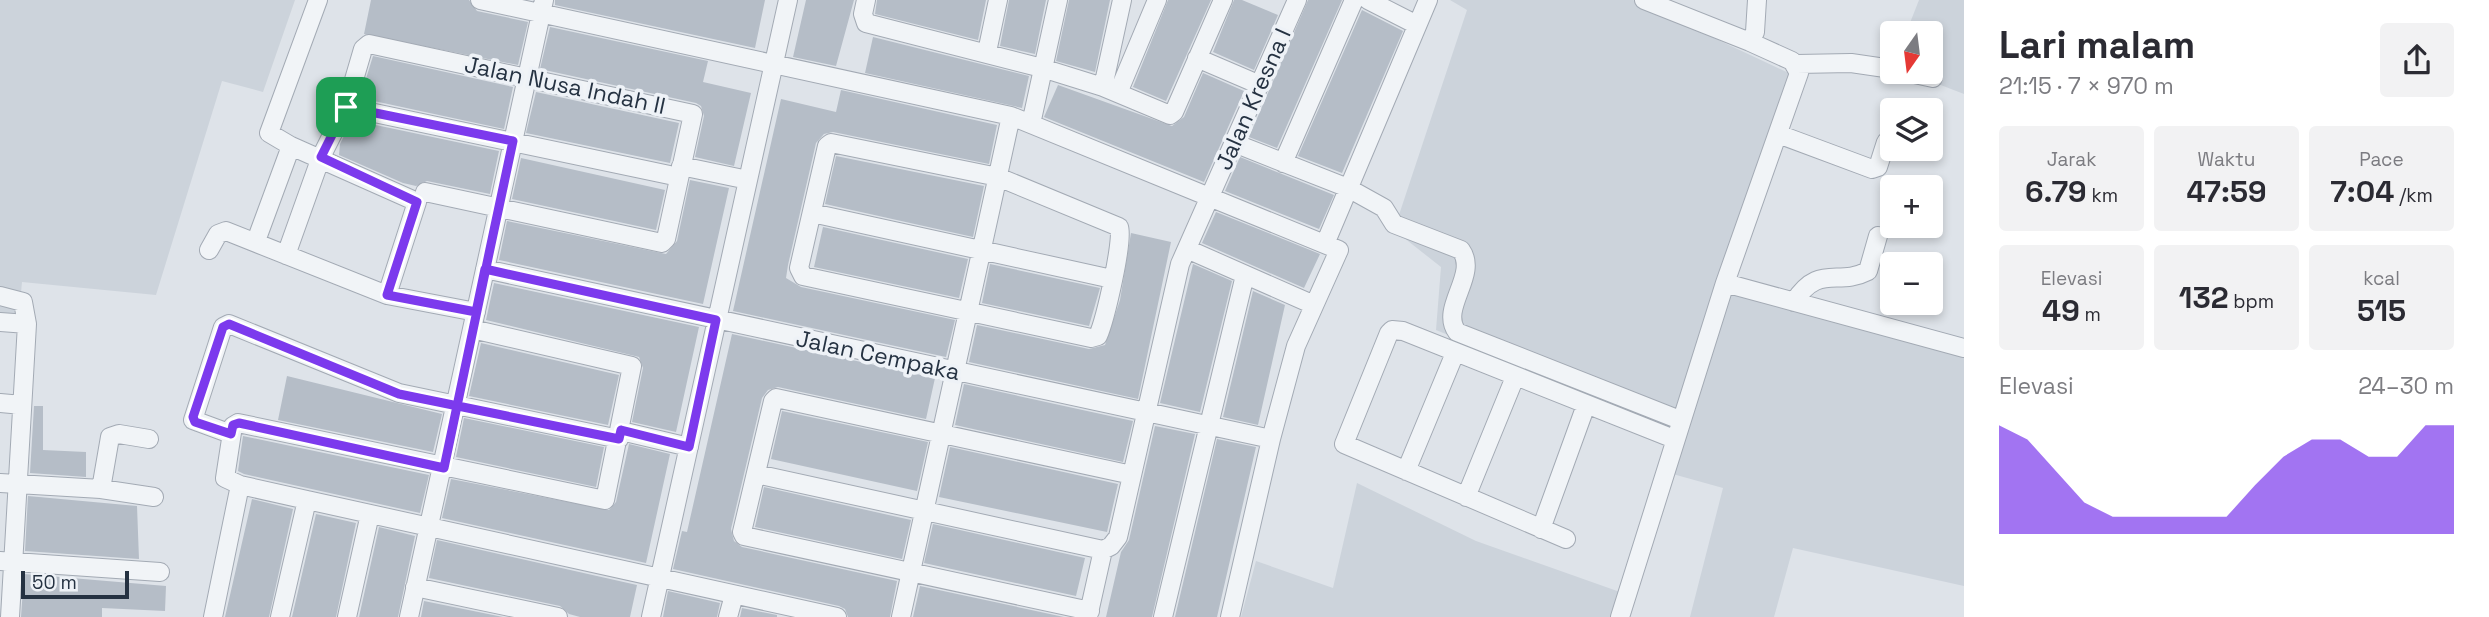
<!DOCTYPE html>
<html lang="id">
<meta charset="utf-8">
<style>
body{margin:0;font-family:"Space Grotesk",sans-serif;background:#f2f2f3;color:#2b2b33;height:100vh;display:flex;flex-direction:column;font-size:26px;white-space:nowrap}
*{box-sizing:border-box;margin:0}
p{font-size:23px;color:#7c7c81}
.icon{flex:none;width:38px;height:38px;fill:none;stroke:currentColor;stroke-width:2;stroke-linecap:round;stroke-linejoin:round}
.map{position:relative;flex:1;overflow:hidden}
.details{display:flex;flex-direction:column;background:#fff;width:525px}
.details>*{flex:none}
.needle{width:46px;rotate:194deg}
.controls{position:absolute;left:1880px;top:21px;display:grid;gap:14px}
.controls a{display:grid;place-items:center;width:63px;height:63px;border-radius:7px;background:#fff;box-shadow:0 4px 10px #0003;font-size:35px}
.scale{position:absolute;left:21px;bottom:18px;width:108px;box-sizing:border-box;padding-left:7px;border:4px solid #253242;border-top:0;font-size:19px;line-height:24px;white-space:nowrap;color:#253242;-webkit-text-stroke:5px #eef2f7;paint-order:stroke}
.pin{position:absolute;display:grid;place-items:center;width:60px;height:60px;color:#fff;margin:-30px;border-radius:14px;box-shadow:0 4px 10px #0006}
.round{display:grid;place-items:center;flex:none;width:74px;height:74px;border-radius:7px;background:#f2f2f3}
.headline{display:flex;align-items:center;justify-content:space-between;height:119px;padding:0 35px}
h1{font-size:38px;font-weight:700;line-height:52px}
.metrics{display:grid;grid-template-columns:repeat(3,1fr);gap:10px;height:119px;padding:7px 35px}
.metrics div{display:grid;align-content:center;border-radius:7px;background:#f2f2f3;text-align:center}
.metrics b{font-size:30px;font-weight:700}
.metrics small{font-size:19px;font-weight:400}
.metrics p{font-size:19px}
.chart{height:196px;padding:14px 35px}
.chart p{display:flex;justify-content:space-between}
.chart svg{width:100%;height:126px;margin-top:7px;fill:#7c3aed;opacity:.7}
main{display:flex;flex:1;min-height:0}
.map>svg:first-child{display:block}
</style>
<main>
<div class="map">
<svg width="1964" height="617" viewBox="0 0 1964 617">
<rect width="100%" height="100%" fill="#dee3e9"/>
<path fill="#ccd3db" d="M 0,0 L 295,0 L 263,92 L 222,81 L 156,295 L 22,282 L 18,324 L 0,323 Z
M 1450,0 L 1633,0 L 1793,75 L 1718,286 L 1964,355 L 1964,586 L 1793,548 L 1774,617 L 1690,617 L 1723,488 L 1662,471 L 1668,425 L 1436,330 L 1441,267 L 1394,230 L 1467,10 Z
M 1919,0 L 1964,0 L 1964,94 L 1907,72 L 1930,72 L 1930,33 L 1906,33 Z
M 1357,483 L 1476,541 L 1620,592 L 1613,617 L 1241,617 L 1256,561 L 1333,588 Z"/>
<path fill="#b5bdc7" d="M 371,0 L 469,0 L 477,11 L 528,22 L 518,65 L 364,34 Z
M 555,0 L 765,0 L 755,48 L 555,5 Z
M 806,0 L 854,0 L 836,66 L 793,57 Z
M 877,0 L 986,0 L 978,40 L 875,14 Z
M 1009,0 L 1046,0 L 1035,54 L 1000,46 Z
M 1069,0 L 1110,0 L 1095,72 L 1056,61 Z
M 1168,0 L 1211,0 L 1166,101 L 1133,87 Z
M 1234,0 L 1242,0 L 1278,15 L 1254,70 L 1213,52 Z
M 1308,0 L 1342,0 L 1277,148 L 1249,137 Z
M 1362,10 L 1403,31 L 1342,173 L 1298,156 Z
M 550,27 L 708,61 L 703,82 L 751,93 L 734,166 L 695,157 L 704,116 L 701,106 L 696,103 L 540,69 Z
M 873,37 L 1029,76 L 1022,108 L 865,73 Z
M 373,56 L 513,87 L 504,129 L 360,98 Z
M 1203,73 L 1244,91 L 1204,182 L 1044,117 L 1058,85 L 1172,126 L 1184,117 Z
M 841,90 L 997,125 L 989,164 L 833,132 L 824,134 L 816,143 L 788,265 L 786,278 L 801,287 L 955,320 L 946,357 L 733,311 L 781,99 L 836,112 Z
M 536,92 L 679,123 L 670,163 L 526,133 Z
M 352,120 L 499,151 L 490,194 L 427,181 L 416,186 L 403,183 L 339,155 L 340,144 Z
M 836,156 L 984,186 L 973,237 L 825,204 Z
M 1240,157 L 1334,195 L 1319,229 L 1225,191 Z
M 521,158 L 665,190 L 656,230 L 512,199 Z
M 690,180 L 729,188 L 703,304 L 499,260 L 507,221 L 666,254 L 677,241 Z
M 1216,212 L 1320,254 L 1304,288 L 1202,243 Z
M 823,227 L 968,259 L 959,298 L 814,267 Z
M 1131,233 L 1171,242 L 1138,399 L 969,362 L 977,325 L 1089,349 L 1105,345 L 1120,300 Z
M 990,264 L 1100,288 L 1089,326 L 982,303 Z
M 1193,264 L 1232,281 L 1200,412 L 1160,403 Z
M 494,283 L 699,327 L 676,432 L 632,422 L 643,368 L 639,357 L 486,320 Z
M 1253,291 L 1285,305 L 1258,425 L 1223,417 Z
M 732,334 L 935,378 L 926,419 L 778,387 L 768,390 L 762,398 L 731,529 L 734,541 L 742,547 L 897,581 L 890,617 L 848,617 L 845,609 L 839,606 L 673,569 L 682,531 L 687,532 Z
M 481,343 L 619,375 L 608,425 L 469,396 Z
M 287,376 L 442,414 L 433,452 L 278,420 Z
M 964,384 L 1133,421 L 1123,462 L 955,425 Z
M 34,406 L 43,406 L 43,450 L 86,452 L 86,477 L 30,473 Z
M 782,411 L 928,442 L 917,491 L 771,459 Z
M 464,418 L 604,447 L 596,487 L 456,457 Z
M 1155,426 L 1195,434 L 1152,617 L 1106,617 L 1121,552 L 1129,540 Z
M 243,436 L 429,475 L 420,513 L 244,474 L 238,471 Z
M 1217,439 L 1256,447 L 1217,617 L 1175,617 Z
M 629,444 L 670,454 L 646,563 L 442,518 L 451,479 L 609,510 L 616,502 Z
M 950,447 L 1118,484 L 1107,532 L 939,497 Z
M 764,487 L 911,520 L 902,559 L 755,527 Z
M 28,496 L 137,506 L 139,559 L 25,551 Z
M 252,499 L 293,509 L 269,617 L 225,617 Z
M 316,514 L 356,523 L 336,617 L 292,617 Z
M 933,524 L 1085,558 L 1076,596 L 924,563 Z
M 379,527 L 415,536 L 398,617 L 359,617 Z
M 437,540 L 637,585 L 630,617 L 580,617 L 569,614 L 560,606 L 429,578 Z
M 24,574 L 166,586 L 165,611 L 102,608 L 102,617 L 21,617 Z
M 920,586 L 1064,617 L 913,617 Z
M 668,591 L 720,603 L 717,617 L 663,617 Z
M 424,601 L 503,617 L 421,617 Z
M 742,608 L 777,615 L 777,617 L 740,617 Z"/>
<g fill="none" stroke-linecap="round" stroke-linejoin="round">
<defs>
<path id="street" d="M 318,0 L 269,133 L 291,146 L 417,202 L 387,295
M 480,0 L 1011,116 L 1339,250 L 1296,346 L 1271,439 L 1230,617
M 866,0 L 863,14 L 866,23 L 1042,68 L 1103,87 L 1170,115 L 1174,112 L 1223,0
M 1368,0 L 1417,25
M 1644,0 L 1750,42
M 987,52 L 998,0
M 1197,58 L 1260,85
M 1797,64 L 1851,63 L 1892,69
M 1905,72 L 1933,78
M 1103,87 L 1122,0
M 1118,93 L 1157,0
M 346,107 L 679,177
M 1031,124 L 1058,0
M 1778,134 L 1872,169 L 1878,167 L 1886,142
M 831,143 L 998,177 L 1119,227 C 1124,240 1105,320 1098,336 L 1091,338 L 803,276 L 799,268 L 827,146 Z
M 1234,143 L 1348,188 L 1384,208 L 1394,224 L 1461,250 C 1479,275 1439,308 1457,332 L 1680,420
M 1283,163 L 1354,0
M 681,166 L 748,180
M 812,213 L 1112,279
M 256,241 L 291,146
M 1325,244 L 1428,0
M 1187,249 L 1314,305
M 209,250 L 218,234 L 226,231 L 387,295 L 476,312
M 286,255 L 321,157 L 346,107 L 363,49 L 369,44 L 693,114 L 666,239 L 662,243 L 425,192
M 485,269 L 1271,439
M 1725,283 L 1964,348
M 0,296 L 23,302 L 27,324 L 10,617
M 1794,302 C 1819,263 1837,287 1868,271 L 1878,236
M 0,322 L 27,324
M 472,329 L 632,366 L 605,500 L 238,423 L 233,426 L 225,478 L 240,485 L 307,500 L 837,617
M 0,403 L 22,405
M 621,431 L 689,447
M 231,434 L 193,420 L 223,327 L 229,324 L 399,393 L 619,439
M 1406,471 L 1455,353
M 756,474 L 1103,550 L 1111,546 L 1118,537 L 1180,264 L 1297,0
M 0,483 L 101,489 L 154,497
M 101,489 L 110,437 L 119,434 L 149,439
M 1466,497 L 1515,377
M 1541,529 L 1586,405
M 1566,539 L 1344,444 L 1389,333 L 1392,330 L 1403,331 L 1674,439
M 0,561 L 160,572
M 415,587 L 558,617
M 1090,611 L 744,536 L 742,532 L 773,401 L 776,398 L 1132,475
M 213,617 L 240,485
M 280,617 L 307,500
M 347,617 L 370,514
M 409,617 L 544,0
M 651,617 L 788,0
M 728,617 L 734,595
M 901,617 L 1011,116
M 1088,617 L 1103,550
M 1163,617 L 1245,275
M 1620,617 L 1725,283 L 1799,73 L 1792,61 L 1750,42 L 1755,32 L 1757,0"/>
</defs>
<use href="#street" stroke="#a3aab4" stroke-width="20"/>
<use href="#street" stroke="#f1f4f7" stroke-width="18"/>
</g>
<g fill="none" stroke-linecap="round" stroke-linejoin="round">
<defs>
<path id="route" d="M 346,107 L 513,141 C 490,250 466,359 444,468 L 239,423 L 233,425 L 231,434 L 195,422 L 193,417 L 223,327 L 229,324 L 399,394 L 619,439 L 621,430 L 689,447 L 716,320 L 485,269 L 476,312 L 387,295 L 417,202 L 321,157 L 346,107"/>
</defs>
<use href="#route" stroke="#fff" stroke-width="14"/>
<use href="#route" stroke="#7c3aed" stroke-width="9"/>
</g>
<g text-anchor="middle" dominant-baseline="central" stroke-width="7" stroke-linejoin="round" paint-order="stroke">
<g font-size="23" fill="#253242" stroke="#eef2f7">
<text transform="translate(565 85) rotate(12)">Jalan Nusa Indah II</text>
<text transform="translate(1253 99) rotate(-66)">Jalan Kresna I</text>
<text transform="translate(878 355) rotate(12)">Jalan Cempaka</text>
</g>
</g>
</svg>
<div class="controls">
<a><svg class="needle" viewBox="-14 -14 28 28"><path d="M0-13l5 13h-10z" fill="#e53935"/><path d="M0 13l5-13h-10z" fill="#7c7c81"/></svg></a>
<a><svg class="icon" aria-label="layers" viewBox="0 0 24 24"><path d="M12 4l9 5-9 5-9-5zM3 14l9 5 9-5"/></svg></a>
<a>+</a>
<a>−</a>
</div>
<div class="scale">50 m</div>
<div class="pin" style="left:346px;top:107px;background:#1e9e55"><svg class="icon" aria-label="arrive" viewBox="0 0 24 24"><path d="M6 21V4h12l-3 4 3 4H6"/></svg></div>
</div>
<section class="details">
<div class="headline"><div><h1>Lari malam</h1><p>21:15 · 7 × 970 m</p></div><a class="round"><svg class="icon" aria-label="share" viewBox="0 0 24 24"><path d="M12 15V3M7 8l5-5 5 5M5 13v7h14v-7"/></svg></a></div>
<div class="metrics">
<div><p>Jarak</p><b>6.79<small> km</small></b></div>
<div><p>Waktu</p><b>47:59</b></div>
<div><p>Pace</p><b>7:04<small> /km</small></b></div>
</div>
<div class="metrics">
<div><p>Elevasi</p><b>49<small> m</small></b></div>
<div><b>132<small> bpm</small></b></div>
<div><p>kcal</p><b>515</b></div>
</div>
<div class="chart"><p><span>Elevasi</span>24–30 m</p>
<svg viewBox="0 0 160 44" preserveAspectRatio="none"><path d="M0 44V6L10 11L20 22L30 33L40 38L50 38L60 38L70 38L80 38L90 27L100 17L110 11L120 11L130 17L140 17L150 6L160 6V44z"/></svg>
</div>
</section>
</main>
